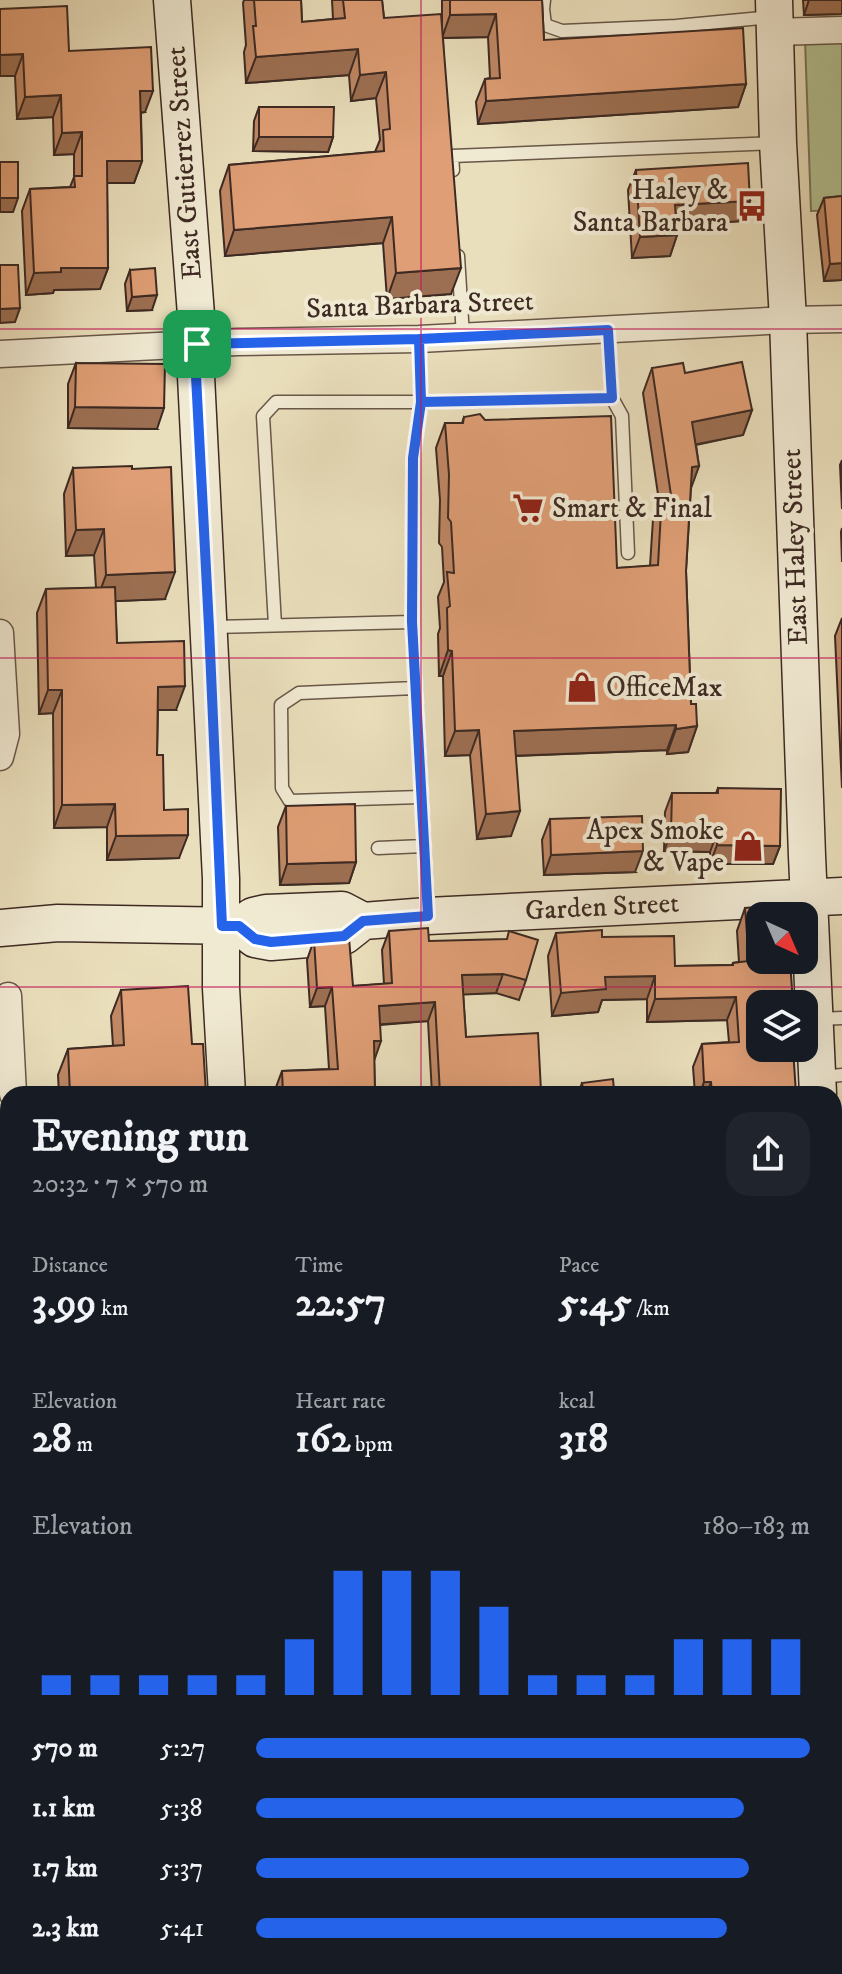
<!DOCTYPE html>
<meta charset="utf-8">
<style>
body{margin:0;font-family:"IM FELL DW Pica",serif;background:#20242c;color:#f1f3f6;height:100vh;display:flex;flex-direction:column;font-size:30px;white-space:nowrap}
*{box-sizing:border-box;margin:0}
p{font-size:26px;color:#9ea1a6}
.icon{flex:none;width:44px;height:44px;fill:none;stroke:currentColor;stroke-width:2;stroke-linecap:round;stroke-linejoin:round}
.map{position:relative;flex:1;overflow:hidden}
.drawer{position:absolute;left:0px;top:1086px;width:842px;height:888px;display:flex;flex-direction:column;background:#171b24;border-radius:24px 24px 0 0;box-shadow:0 8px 32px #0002}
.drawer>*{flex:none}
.needle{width:52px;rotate:136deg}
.controls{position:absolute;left:746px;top:902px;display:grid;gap:16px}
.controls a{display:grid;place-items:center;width:72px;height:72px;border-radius:16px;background:#171b24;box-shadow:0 8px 32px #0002;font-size:40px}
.pin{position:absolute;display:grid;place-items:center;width:68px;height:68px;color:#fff;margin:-34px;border-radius:16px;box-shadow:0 4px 12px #0006}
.round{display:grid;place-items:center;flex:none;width:84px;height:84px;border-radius:24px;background:#20242c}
.overview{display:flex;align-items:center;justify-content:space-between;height:136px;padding:0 32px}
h1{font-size:44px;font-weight:700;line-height:60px}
.metrics{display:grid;grid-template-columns:repeat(3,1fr);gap:12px;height:136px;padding:8px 32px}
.metrics div{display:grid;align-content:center}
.metrics b{font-size:40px;font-weight:700}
.metrics small{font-size:22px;font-weight:400}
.metrics p{font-size:22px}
.chart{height:224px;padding:16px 32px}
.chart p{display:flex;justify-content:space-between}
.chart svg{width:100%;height:144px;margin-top:8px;stroke:#2563eb;stroke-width:6}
ul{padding:0 32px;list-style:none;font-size:26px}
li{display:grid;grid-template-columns:128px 96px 1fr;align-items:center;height:60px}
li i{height:20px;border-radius:10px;background:#2563eb}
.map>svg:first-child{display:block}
</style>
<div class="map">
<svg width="842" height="1974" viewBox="0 0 842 1974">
<rect width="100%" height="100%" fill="#eadfbc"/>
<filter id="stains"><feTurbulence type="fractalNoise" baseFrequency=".0025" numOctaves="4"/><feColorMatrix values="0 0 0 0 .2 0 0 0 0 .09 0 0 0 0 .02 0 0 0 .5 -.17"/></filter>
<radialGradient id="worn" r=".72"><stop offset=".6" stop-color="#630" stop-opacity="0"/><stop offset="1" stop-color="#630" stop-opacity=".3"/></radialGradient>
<path fill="#b4c293" stroke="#78765b" stroke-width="2" d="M 842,38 L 842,210 L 811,211 L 805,40 Z"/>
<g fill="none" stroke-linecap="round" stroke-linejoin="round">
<defs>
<path id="lane" d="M 544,0 L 543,9 L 545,25 L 562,31 L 676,26 L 771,17
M 453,170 L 452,156 L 775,143
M 458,256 L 463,336
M 608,330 L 612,398 L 622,416 L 628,553
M 419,339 L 421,402 L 612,398
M 275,625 L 263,416 L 276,402 L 421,402 L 413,458 L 412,622
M 213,627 L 412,622 L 428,911
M 415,688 L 299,693 L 281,705 L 282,788 L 290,801 L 421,797
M 378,848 L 424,846
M 818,1019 L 842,1018
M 821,1077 L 842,1075
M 834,1258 L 842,1257
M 0,1705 L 8,1781
M 0,1865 L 8,1864
M 17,1966 L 17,1974
M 338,1966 L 338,1974
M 401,1966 L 401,1974
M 459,1966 L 460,1974"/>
<path id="street" d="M 775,32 L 842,30
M 0,354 L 237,342 L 419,339 L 788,320 L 842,319
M 0,633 L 6,734 L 0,757
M 8,996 L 13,1094"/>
<path id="secondary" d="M 172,0 L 196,315 L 197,344 L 196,376 L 221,879 L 221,988 L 227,1094
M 774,0 L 778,143 L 788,320 L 807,856 L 818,1094
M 239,926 L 253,916 L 266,913 L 342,910 L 363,921
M 0,928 L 58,923 L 239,926 L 255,939 L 271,942 L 344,936 L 363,921 L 428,916 L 842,896
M 834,1401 L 842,1608
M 266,1966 L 267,1974"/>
<path id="highway" d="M 0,1513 L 8,1512"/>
</defs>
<use href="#lane" stroke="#685749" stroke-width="15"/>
<use href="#street" stroke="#685749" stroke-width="29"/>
<use href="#secondary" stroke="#3d2a23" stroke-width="39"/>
<use href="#highway" stroke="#3d2a23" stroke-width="47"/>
<use href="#lane" stroke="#f1ead3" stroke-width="12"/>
<use href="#street" stroke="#f1ead3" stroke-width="26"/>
<use href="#secondary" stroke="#f1ead3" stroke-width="36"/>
<use href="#highway" stroke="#eadfbc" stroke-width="44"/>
</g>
<path fill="#c08865" stroke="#3d2a23" stroke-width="2" d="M 244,0 L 301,0 L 302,22 L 333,19 L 332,0 L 382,0 L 384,18 L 442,29 L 442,0 L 542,0 L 544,40 L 746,84 L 738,107 L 478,124 L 476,102 L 485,79 L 490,78 L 488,37 L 443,38 L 451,294 L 387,299 L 383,243 L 225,256 L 220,191 L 229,165 L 375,152 L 380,140 L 376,98 L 351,101 L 349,75 L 246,83 L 244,52 L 246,45 L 243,3 Z
M 803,0 L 842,0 L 842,14 L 804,15 Z
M 0,9 L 69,51 L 145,112 L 141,113 L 142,161 L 134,183 L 107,183 L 108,268 L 100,289 L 54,290 L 53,293 L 26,295 L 22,211 L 30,189 L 70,187 L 74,177 L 74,154 L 54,155 L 53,117 L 17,119 L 15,76 Z
M 259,107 L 333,137 L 328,152 L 253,151 L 254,121 Z
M 636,170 L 750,201 L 742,221 L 677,225 L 677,235 L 670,256 L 632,258 L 628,190 Z
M 842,196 L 842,280 L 824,281 L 817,215 L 824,198 Z
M 130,270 L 152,310 L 127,311 L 125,284 Z
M 76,363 L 157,429 L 68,428 L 68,384 Z
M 652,368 L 685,373 L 752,410 L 743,435 L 696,445 L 699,466 L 691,487 L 686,571 L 691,704 L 697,726 L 688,752 L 667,754 L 667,750 L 516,756 L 511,836 L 477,839 L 470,755 L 445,756 L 443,676 L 439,676 L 438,634 L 440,628 L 438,597 L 444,582 L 442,547 L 439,543 L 440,500 L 436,448 L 445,423 L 462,423 L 464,417 L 617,568 L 650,566 L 653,519 L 659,501 L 643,393 Z
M 842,460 L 842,509 L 840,465 Z
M 73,468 L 165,599 L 115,601 L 117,643 L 176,710 L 158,710 L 157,755 L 164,810 L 179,858 L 107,860 L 107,827 L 54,828 L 53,713 L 39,714 L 37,613 L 46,589 L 96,588 L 94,555 L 66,556 L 64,494 Z
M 842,528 L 842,562 L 841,532 Z
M 842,618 L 842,788 L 835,636 Z
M 718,788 L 780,846 L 773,864 L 710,864 L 710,852 L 664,851 L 665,812 L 672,793 L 716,793 Z
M 286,806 L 356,862 L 349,883 L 280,885 L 278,827 Z
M 550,819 L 635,872 L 544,875 L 542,840 Z
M 745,908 L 760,1004 L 796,1094 L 695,1094 L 693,1067 L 702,1044 L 729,1042 L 727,1020 L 647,1022 L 647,999 L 602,1000 L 598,1012 L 552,1016 L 548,956 L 556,933 L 602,937 L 675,966 L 732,965 L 733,963 L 739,962 L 737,931 Z
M 389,931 L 429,941 L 526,980 L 519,1000 L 496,993 L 463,994 L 466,1037 L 541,1091 L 540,1094 L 432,1094 L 428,1021 L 380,1025 L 374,1059 L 375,1094 L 275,1094 L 275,1090 L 282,1071 L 329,1069 L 325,1006 L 310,1007 L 307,960 L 314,940 L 353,986 L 384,984 L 382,950 Z
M 121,990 L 192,1044 L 206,1094 L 59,1094 L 58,1075 L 68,1049 L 113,1046 L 111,1016 Z
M 582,1083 L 614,1090 L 672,1094 L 578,1094 Z
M 5,1518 L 8,1518 L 7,1696 L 3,1630 L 0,1630 L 0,1532 Z
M 34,1966 L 237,1966 L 237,1974 L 35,1974 Z
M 490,1966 L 519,1966 L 520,1974 L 490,1974 Z
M 600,1966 L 822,1966 L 822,1974 L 600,1974 Z"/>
<path fill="#9c6f52" stroke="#3d2a23" stroke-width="2" d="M 809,0 L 842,0 L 842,14 L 804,15 Z
M 496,14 L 488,37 L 442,38 L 450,15 Z
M 358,49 L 349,75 L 246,83 L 256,57 Z
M 23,54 L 15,76 L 0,76 L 0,55 Z
M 386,72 L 376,98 L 351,101 L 360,75 Z
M 746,84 L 738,107 L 478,124 L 486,101 Z
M 140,91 L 153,91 L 145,112 L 132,113 Z
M 61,95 L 53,117 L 17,119 L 25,97 Z
M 82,132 L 74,154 L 54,155 L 62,133 Z
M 259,137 L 333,137 L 328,152 L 253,151 Z
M 107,161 L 142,161 L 134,183 L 99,183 Z
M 0,198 L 18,198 L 13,212 L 0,212 Z
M 750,201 L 742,221 L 668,226 L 675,205 Z
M 392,217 L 383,243 L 225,256 L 234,230 Z
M 677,235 L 670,256 L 632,258 L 640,237 Z
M 842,263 L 842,280 L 824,281 L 830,264 Z
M 61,268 L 108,268 L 100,289 L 54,290 L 53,293 L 26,295 L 34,273 Z
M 461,268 L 451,294 L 387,299 L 396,273 Z
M 157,295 L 152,310 L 127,311 L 132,297 Z
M 20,308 L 15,322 L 0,323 L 0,309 Z
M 75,407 L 164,408 L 157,429 L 68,428 Z
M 752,410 L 743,435 L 683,447 L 692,422 Z
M 699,466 L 690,491 L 692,467 Z
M 104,529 L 94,555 L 66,556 L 76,530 Z
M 175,572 L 165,599 L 96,602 L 106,575 Z
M 448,650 L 452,651 L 443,676 L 439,676 Z
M 185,686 L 176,710 L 150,710 L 158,687 Z
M 48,690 L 62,690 L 53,713 L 39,714 Z
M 676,725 L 667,750 L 505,756 L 514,731 Z
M 697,726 L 688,752 L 667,754 L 676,729 Z
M 479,730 L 470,755 L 445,756 L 455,731 Z
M 115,804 L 107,827 L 54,828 L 62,805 Z
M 520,811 L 511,836 L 477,839 L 486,814 Z
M 671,832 L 717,833 L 710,852 L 664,851 Z
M 188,835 L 179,858 L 107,860 L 116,836 Z
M 717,845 L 780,846 L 773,864 L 710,864 Z
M 643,851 L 635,872 L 544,875 L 551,855 Z
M 356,862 L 349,883 L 280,885 L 287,864 Z
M 503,974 L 496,993 L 455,995 L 462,975 Z
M 655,976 L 647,999 L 602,1000 L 598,1012 L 552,1016 L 561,993 L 605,977 Z
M 332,987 L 325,1006 L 310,1007 L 317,988 Z
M 736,997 L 727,1020 L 647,1022 L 655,999 Z
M 435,1002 L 428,1021 L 371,1025 L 379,1006 Z
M 374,1041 L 381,1041 L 374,1061 Z
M 704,1082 L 711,1082 L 707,1094 L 700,1094 Z
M 541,1091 L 540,1094 L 486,1094 Z
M 0,1291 L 5,1291 L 0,1304 Z
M 4,1604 L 8,1604 L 8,1616 L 3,1630 L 0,1630 L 0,1614 Z"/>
<path fill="#df9e75" stroke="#3d2a23" stroke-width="2" d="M 254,0 L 301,0 L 302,22 L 345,18 L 343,0 L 382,0 L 384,18 L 441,14 L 461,268 L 396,273 L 392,217 L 234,230 L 229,165 L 384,151 L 383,130 L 390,129 L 386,72 L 360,75 L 358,49 L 256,57 L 253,26 L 256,26 Z
M 450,0 L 542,0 L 544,40 L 743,28 L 746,84 L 486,101 L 485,79 L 500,78 L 496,14 L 450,15 Z
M 67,6 L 69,51 L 151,47 L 153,91 L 140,91 L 142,161 L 107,161 L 108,268 L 61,268 L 61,272 L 34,273 L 30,189 L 75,187 L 74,176 L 82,176 L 82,132 L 62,133 L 61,95 L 25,97 L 23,54 L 0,55 L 0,9 Z
M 259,107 L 334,107 L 333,137 L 259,137 Z
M 0,162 L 18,162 L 18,198 L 0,198 Z
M 748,163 L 750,201 L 675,205 L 677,235 L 640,237 L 636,170 Z
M 842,196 L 842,263 L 830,264 L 824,198 Z
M 0,265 L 18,265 L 20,308 L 0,309 Z
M 155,268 L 157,295 L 132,297 L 130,270 Z
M 742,362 L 752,410 L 692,422 L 699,466 L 692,467 L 686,571 L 691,704 L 696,704 L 697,726 L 676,729 L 676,725 L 514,731 L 520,811 L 486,814 L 479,730 L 455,731 L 452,651 L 448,650 L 447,608 L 450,606 L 447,572 L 454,573 L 451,522 L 448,518 L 449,475 L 445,423 L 463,423 L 464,417 L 480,414 L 485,420 L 611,416 L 617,568 L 658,565 L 662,494 L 671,495 L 652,368 L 683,363 L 685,373 Z
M 76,363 L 165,364 L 164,408 L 75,407 Z
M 132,466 L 132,469 L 171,467 L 175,572 L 106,575 L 104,529 L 76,530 L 73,468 Z
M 115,587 L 117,643 L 184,641 L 185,686 L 158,687 L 157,755 L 163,755 L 164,810 L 188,809 L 188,835 L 116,836 L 115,804 L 62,805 L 62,690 L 48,690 L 46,589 Z
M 718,788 L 781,789 L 780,846 L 717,845 L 717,833 L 671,832 L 672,793 L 718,793 Z
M 355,804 L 356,862 L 287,864 L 286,806 Z
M 642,816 L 643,851 L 551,855 L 550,819 Z
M 786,905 L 786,916 L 760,916 L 760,960 L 790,960 L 793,1004 L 760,1004 L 760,1048 L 793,1048 L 796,1094 L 712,1094 L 711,1082 L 704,1082 L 702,1044 L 739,1042 L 736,997 L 655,999 L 655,976 L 605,977 L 606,989 L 561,993 L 556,933 L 602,930 L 602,937 L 674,936 L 675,966 L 733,965 L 733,963 L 749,961 L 745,908 Z
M 428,928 L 429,941 L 507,939 L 509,931 L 538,940 L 526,980 L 503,974 L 462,975 L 466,1037 L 538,1033 L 541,1091 L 486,1094 L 440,1094 L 435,1002 L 379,1006 L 381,1041 L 374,1041 L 375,1094 L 283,1094 L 282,1071 L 338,1069 L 332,987 L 317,988 L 314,940 L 349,938 L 353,986 L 392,983 L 389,931 Z
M 188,986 L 192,1044 L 203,1044 L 206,1094 L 70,1094 L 68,1049 L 124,1045 L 121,990 Z
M 613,1079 L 614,1090 L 672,1090 L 672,1094 L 584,1094 L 582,1083 Z
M 0,1228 L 1,1228 L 5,1291 L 0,1291 Z
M 5,1518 L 8,1518 L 8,1567 Z
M 3,1581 L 8,1581 L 8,1604 L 4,1604 Z
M 45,1966 L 237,1966 L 237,1974 L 46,1974 Z
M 498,1966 L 519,1966 L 520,1974 L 499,1974 Z
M 608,1966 L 822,1966 L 822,1974 L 608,1974 Z"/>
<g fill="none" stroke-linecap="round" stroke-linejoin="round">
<defs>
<path id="route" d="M 197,344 L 196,376 L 209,627 L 222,926 L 239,926 L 255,939 L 271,942 L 344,936 L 363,921 L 428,916 L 412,622 L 413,458 L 421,402 L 419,339 L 608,330 L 612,398 L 421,402 L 419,339 L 197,344"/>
</defs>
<use href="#route" stroke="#fff" stroke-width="16"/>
<use href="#route" stroke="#2563eb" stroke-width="10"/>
</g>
<path fill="none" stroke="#c2185b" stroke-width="2" stroke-opacity="0.55" d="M 421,0 L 421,1094M 0,329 L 842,329M 0,658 L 842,658M 0,987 L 842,987M 0,1316 L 8,1316M 834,1316 L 842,1316M 0,1645 L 8,1645M 834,1645 L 842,1645M 421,1966 L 421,1974"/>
<defs>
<symbol id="bus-bare" viewBox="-9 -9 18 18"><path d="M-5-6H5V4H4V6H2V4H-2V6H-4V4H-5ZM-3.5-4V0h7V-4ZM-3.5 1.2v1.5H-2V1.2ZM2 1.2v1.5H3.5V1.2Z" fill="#8f2418" stroke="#f1ead3" stroke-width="2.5" paint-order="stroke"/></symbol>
<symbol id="supermarket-bare" viewBox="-9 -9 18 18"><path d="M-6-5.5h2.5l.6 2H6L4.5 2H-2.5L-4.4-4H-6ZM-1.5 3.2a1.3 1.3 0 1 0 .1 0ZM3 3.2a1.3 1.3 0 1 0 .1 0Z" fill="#8f2418" stroke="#f1ead3" stroke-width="2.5" paint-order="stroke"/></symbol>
<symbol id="shop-bare" viewBox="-9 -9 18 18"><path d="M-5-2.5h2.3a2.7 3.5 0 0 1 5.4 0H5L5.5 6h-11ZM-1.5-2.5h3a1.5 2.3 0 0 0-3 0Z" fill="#8f2418" stroke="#f1ead3" stroke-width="2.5" paint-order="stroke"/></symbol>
</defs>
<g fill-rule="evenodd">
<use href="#bus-bare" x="730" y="184" width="44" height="44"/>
<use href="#supermarket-bare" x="506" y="486" width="44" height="44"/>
<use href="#shop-bare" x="560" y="665" width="44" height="44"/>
<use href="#shop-bare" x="726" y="824" width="44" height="44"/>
</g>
<g text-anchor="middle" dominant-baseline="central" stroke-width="8" stroke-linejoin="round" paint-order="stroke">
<g font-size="28" fill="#3d2a23" stroke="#f1ead3">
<text transform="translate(184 163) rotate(-94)">East Gutierrez Street</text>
<text transform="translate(420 305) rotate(-2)">Santa Barbara Street</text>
<text transform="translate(795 547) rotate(-92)">East Haley Street</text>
<text transform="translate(602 907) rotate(-3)">Garden Street</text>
</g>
<g font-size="28" fill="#3d2a23" stroke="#f1ead3" text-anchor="end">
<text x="728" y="190">Haley &amp;<tspan x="728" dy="32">Santa Barbara</tspan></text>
<text x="552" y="508" text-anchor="start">Smart &amp; Final</text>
<text x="606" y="687" text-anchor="start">OfficeMax</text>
<text x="724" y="830">Apex Smoke<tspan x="724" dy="32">&amp; Vape</tspan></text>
</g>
</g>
<rect width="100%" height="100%" filter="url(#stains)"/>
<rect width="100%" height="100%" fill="url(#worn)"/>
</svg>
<div class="controls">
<a><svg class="needle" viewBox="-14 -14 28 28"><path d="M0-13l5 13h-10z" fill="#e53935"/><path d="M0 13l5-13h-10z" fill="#9ea1a6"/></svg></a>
<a><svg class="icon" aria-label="layers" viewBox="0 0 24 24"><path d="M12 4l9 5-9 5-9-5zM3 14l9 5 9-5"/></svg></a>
</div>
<div class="pin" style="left:197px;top:344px;background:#1e9e55"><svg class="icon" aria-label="arrive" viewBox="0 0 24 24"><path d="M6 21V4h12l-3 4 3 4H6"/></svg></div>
<section class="drawer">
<div class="overview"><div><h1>Evening run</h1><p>20:32 · 7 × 570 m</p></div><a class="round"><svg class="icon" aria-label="share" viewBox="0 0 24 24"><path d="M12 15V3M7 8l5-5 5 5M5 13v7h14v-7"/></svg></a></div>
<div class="metrics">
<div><p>Distance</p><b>3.99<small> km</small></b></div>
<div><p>Time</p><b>22:57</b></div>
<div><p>Pace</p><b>5:45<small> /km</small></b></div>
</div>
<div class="metrics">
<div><p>Elevation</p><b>28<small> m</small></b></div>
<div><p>Heart rate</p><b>162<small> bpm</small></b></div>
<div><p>kcal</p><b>318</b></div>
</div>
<div class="chart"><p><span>Elevation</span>180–183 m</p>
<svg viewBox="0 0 160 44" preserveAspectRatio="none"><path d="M5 44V38M15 44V38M25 44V38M35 44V38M45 44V38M55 44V27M65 44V6M75 44V6M85 44V6M95 44V17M105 44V38M115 44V38M125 44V38M135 44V27M145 44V27M155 44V27"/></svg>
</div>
<ul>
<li><b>570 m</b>5:27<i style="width:100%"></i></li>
<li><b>1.1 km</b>5:38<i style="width:88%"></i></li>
<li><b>1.7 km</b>5:37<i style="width:89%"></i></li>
<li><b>2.3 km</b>5:41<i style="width:85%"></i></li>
</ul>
</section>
</div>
